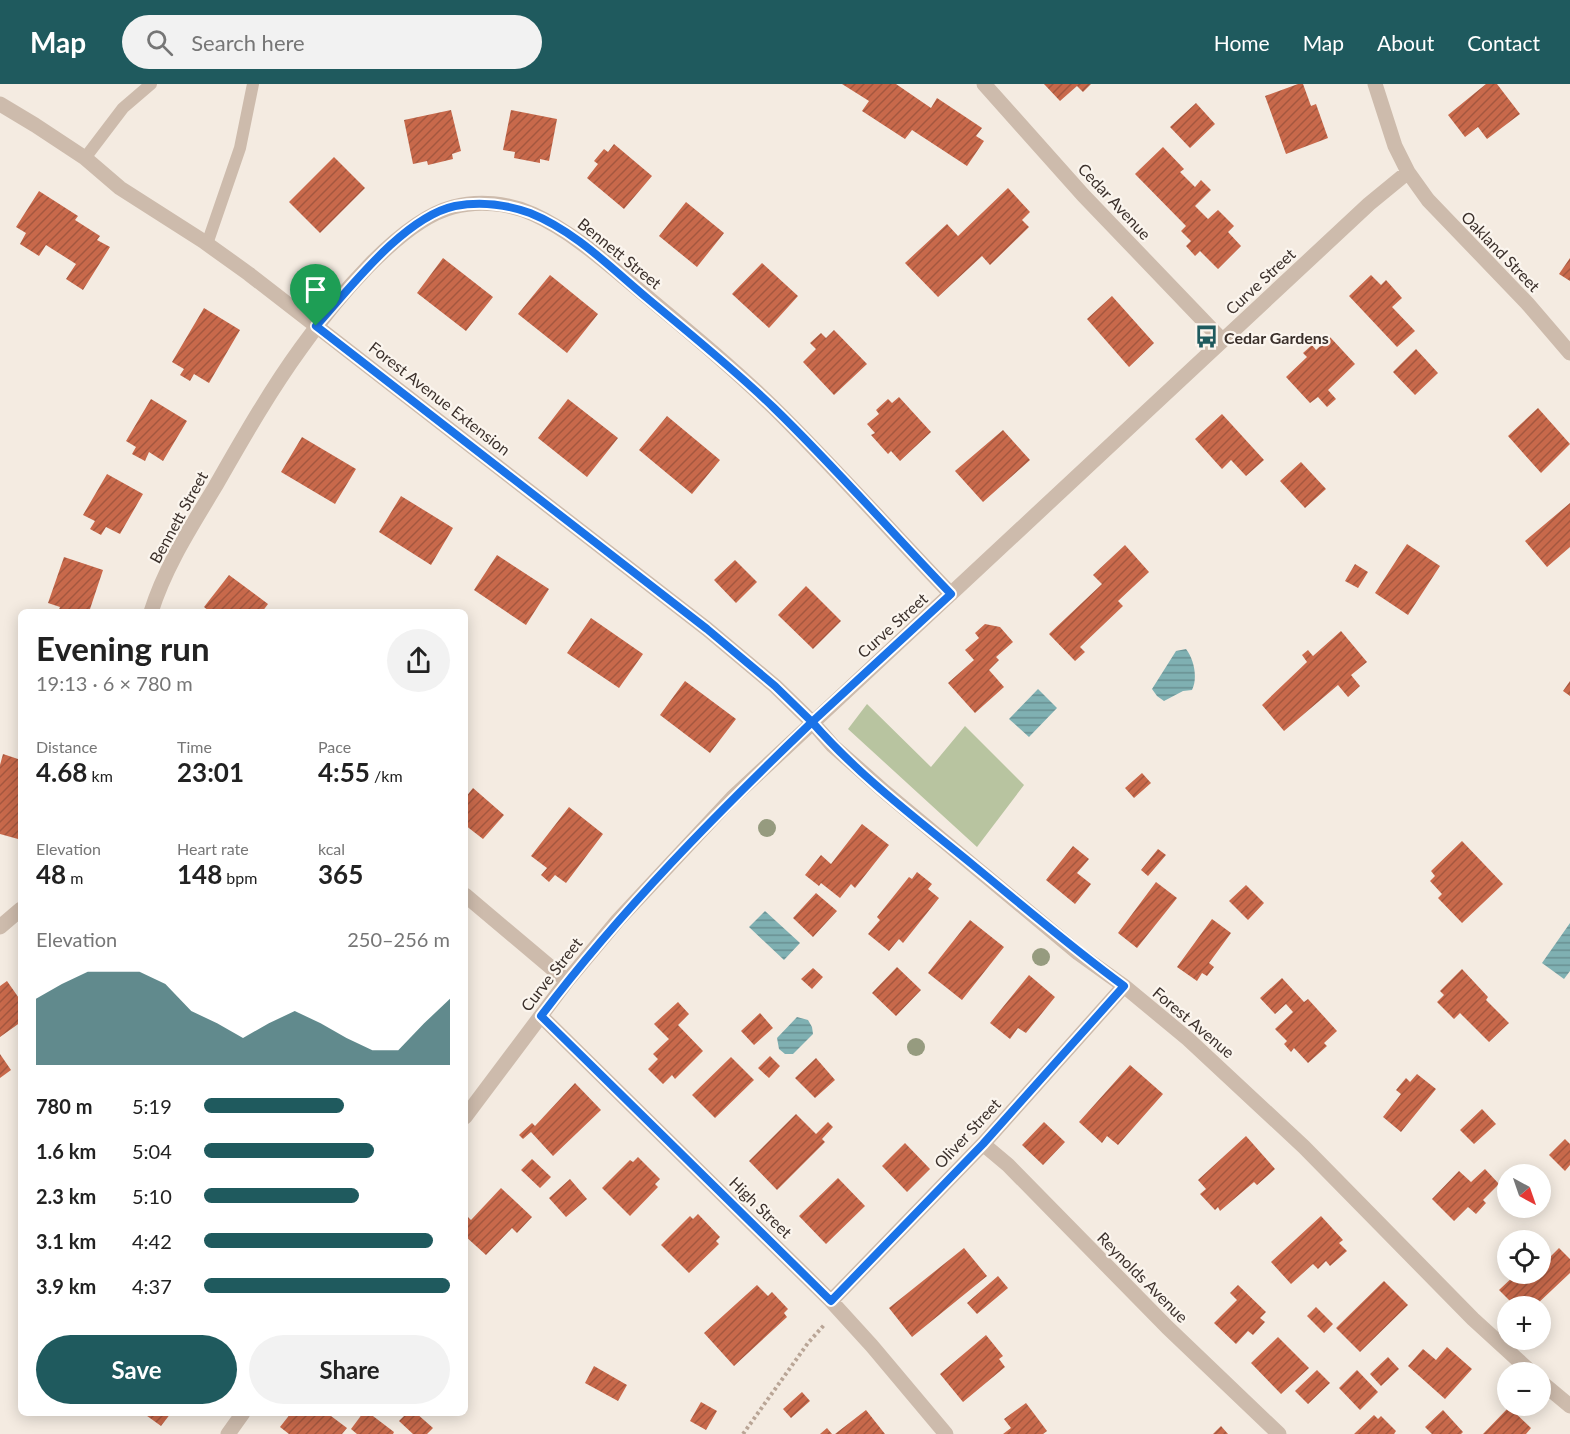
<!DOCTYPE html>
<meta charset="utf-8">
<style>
body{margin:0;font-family:Lato,sans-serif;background:#f2f2f2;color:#222;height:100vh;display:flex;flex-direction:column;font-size:22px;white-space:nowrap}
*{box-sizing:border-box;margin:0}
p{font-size:20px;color:#767676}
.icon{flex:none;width:33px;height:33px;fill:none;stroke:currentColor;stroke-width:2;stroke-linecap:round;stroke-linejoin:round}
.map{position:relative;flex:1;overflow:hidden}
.panel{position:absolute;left:18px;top:525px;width:450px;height:807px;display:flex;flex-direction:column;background:#fff;border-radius:9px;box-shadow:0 3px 15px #0003}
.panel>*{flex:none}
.needle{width:39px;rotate:140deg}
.fabs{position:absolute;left:1497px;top:1080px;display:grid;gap:12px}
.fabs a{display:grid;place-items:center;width:54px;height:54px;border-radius:50%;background:#fff;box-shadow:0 3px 15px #0003;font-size:30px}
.pin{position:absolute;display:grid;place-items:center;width:51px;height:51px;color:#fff;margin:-62px -26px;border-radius:50% 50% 50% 0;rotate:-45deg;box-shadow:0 0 6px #0007}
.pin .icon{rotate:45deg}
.round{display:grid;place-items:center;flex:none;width:63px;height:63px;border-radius:32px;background:#f2f2f2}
.head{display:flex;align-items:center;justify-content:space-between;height:102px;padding:0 18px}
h1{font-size:33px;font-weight:700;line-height:45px}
.stats{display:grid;grid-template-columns:repeat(3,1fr);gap:9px;height:102px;padding:6px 18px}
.stats div{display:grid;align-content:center}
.stats b{font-size:26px;font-weight:700}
.stats small{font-size:16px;font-weight:400}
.stats p{font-size:16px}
.chart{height:168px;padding:12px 18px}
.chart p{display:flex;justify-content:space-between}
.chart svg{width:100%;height:108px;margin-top:6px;fill:#1f5a5e;opacity:.7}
.action{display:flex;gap:12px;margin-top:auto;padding:12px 18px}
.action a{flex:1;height:69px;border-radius:36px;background:#1f5a5e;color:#fff;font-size:24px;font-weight:700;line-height:69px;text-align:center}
.action a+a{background:#f2f2f2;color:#222}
ul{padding:0 18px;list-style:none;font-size:20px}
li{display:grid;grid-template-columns:96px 72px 1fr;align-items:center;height:45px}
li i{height:15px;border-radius:8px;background:#1f5a5e}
header{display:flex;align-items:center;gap:36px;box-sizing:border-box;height:84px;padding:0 30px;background:#1f5a5e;color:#fff}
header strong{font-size:28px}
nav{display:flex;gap:33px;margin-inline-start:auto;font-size:21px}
.search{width:420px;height:54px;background:#f2f2f2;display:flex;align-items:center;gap:15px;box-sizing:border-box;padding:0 21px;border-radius:33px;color:#767676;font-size:22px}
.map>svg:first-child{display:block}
</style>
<header>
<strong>Map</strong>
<div class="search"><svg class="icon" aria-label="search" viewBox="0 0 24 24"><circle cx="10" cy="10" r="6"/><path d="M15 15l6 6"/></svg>Search here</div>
<nav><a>Home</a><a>Map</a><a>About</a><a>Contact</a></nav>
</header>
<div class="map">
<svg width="1570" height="1350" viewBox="0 0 1570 1350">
<defs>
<pattern id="water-rules" width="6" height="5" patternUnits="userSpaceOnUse" patternTransform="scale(1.5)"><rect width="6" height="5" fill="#7fb0b2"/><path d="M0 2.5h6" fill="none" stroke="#699091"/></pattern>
<pattern id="building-hatch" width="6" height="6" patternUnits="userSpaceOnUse" patternTransform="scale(1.5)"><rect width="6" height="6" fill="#c8694b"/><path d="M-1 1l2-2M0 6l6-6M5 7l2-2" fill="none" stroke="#a4573f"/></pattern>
</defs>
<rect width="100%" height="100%" fill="#f4ebe1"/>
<path fill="#b8c4a0" d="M 867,620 L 931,683 L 965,642 L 1024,701 L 977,763 L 848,645 Z"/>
<path fill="url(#water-rules)" d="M 1186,565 C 1194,575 1198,594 1192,606 L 1183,607 L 1164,617 L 1157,612 L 1152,605 L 1176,567 Z
M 1038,605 L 1057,624 L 1029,653 L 1009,635 Z
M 765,827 L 800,859 L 784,876 L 749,843 Z
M 1570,839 L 1570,887 L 1564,895 L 1542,879 Z
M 797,933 L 808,936 L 812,943 L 813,950 L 793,970 L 785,970 L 779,965 L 777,954 Z"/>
<path fill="url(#building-hatch)" d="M 842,0 L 896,0 L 931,24 L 937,14 L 982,44 L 976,52 L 984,57 L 967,82 L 912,46 L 905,55 L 862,27 L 869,17 Z
M 1044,0 L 1091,0 L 1083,8 L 1077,2 L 1060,17 Z
M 1298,0 L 1303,0 L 1311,22 L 1316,20 L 1328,54 L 1286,70 L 1265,12 Z
M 1486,0 L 1497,0 L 1520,30 L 1487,55 L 1478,43 L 1465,53 L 1448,31 Z
M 1196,19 L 1215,40 L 1190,64 L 1170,43 Z
M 451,26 L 461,67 L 452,70 L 453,75 L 428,81 L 427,77 L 413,80 L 404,36 Z
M 511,26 L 557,35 L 549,77 L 540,75 L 540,79 L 514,74 L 515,68 L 503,66 Z
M 614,60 L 652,92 L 624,125 L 587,94 L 598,80 L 594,77 L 604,65 L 608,68 Z
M 1163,63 L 1184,85 L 1180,88 L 1195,103 L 1201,96 L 1211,106 L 1195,122 L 1208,135 L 1218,126 L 1234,142 L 1228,148 L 1241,162 L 1218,185 L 1200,167 L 1195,172 L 1186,162 L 1191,157 L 1181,147 L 1186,142 L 1135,90 Z
M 334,73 L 365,104 L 320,149 L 289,118 Z
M 1008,104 L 1030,128 L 1022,136 L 1029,143 L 990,181 L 982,172 L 938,213 L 905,179 L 947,140 L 958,152 Z
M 39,107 L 78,132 L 75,136 L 100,152 L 97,156 L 110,163 L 83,206 L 66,195 L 76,180 L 46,161 L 39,172 L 20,160 L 26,149 L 16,143 Z
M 686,118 L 724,149 L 697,183 L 659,152 Z
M 443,174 L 493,213 L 466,247 L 417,209 Z
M 1570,174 L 1570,197 L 1559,190 Z
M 762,179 L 798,212 L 769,244 L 732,210 Z
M 550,191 L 598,230 L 567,269 L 518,230 Z
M 1371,191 L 1381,201 L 1386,196 L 1402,214 L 1392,223 L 1415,247 L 1397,263 L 1349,212 Z
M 1112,212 L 1154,259 L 1129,283 L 1087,235 Z
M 204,224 L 240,246 L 209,299 L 194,290 L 190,297 L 180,291 L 184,285 L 172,278 Z
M 834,246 L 867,280 L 834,311 L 803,278 L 816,265 L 810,259 L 821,249 L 826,254 Z
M 1330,253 L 1355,280 L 1328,306 L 1336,315 L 1327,323 L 1318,313 L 1310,319 L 1286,293 L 1307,273 L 1303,269 L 1312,261 L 1316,266 Z
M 1416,265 L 1438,289 L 1415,311 L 1393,288 Z
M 899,313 L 931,348 L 900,377 L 891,367 L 888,370 L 871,351 L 875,349 L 867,340 L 879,330 L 876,326 L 888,315 L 892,319 Z
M 151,315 L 187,337 L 163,377 L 149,368 L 145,377 L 132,370 L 136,363 L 126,357 Z
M 568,315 L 618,354 L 587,393 L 538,354 Z
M 1538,324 L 1570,360 L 1541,389 L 1508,352 Z
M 1222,330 L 1264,376 L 1246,392 L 1231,376 L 1222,385 L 1195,355 Z
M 667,332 L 720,376 L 692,410 L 639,366 Z
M 1003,346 L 1030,376 L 983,418 L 955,387 Z
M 302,353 L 356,385 L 335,420 L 281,388 Z
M 1301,378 L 1326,405 L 1305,424 L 1280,397 Z
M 107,390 L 143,410 L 120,450 L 106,443 L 101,451 L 90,445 L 95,437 L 83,431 Z
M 401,412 L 453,444 L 431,481 L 379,448 Z
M 1570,419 L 1570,463 L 1547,483 L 1525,457 Z
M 1407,460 L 1440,482 L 1408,531 L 1375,509 Z
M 1125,461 L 1149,488 L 1118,517 L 1123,522 L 1080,563 L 1085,568 L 1075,577 L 1049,550 L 1102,500 L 1093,491 Z
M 497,471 L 549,505 L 526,541 L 474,506 Z
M 64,473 L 103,486 L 89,528 L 58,528 L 60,523 L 48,519 Z
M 735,476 L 757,498 L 736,519 L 714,496 Z
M 1355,480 L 1368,488 L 1358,504 L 1345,497 Z
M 229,491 L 268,520 L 262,528 L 210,528 L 204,523 Z
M 806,502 L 841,537 L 813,565 L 778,531 Z
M 591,534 L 643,570 L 619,604 L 567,569 Z
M 985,540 L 1000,543 L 1013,558 L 996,573 L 999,576 L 989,586 L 1004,603 L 975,629 L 948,599 L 974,576 L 965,566 L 979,554 L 975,549 Z
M 1341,547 L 1367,578 L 1351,591 L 1360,602 L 1348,613 L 1338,601 L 1284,647 L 1262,621 L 1307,578 L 1302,571 L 1308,566 L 1313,572 Z
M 685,597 L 736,635 L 710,669 L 660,631 Z
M 1570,597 L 1570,612 L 1563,607 Z
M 3,670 L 21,676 L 21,743 L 18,755 L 0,750 L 0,681 Z
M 1142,689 L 1151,699 L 1134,714 L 1125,704 Z
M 473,704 L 504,731 L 483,755 L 465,741 L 465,714 Z
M 569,723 L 603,750 L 566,799 L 555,791 L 549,798 L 541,791 L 547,784 L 531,772 Z
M 862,740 L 889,761 L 855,804 L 851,800 L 840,814 L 821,799 L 819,802 L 805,791 L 821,771 L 831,780 Z
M 1462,757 L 1503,800 L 1462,839 L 1438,814 L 1442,810 L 1430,797 L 1435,792 L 1431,787 Z
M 1073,762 L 1089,775 L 1077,789 L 1091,800 L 1075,820 L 1046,796 Z
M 1158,765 L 1166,771 L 1148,792 L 1141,786 Z
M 917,788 L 932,800 L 928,805 L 939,814 L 903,859 L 899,855 L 889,867 L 868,850 L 880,836 L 877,833 L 909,793 L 912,795 Z
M 1156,798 L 1177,814 L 1137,864 L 1118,849 Z
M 1246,801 L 1264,819 L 1248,836 L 1229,817 Z
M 816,809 L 837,827 L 813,853 L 793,834 Z
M 1212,835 L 1231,849 L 1209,879 L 1214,883 L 1207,892 L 1202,889 L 1197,897 L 1177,883 Z
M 970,836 L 1004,863 L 962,916 L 928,889 Z
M 897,883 L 921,906 L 896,932 L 872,909 Z
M 813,884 L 823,893 L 812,905 L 801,895 Z
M 1462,885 L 1488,913 L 1486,916 L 1509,939 L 1489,958 L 1460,929 L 1454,935 L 1437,918 L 1444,911 L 1440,907 Z
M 1029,891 L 1055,913 L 1026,949 L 1018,944 L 1010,955 L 990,939 Z
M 1282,894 L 1304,918 L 1308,915 L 1337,947 L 1324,959 L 1327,962 L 1308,979 L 1294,964 L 1291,968 L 1284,960 L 1287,957 L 1275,945 L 1293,928 L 1286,920 L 1275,930 L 1260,914 Z
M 7,897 L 21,917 L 21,938 L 0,953 L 0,902 Z
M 678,918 L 689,930 L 678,941 L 703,967 L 675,995 L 672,991 L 663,1000 L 648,985 L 658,975 L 653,970 L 669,955 L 654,940 Z
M 760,929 L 773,944 L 754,961 L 741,947 Z
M 0,970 L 11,986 L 0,994 Z
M 770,972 L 780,982 L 769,994 L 758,984 Z
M 731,973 L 754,996 L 715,1034 L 692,1011 Z
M 816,974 L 835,996 L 815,1014 L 795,994 Z
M 1130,981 L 1163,1010 L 1118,1061 L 1107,1052 L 1102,1059 L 1079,1038 Z
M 1417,990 L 1436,1005 L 1401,1048 L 1383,1033 L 1401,1010 L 1396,1006 L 1406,994 L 1410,998 Z
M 575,999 L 601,1026 L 553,1072 L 531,1048 L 523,1055 L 519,1051 L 532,1039 L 535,1042 Z
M 1482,1025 L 1496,1040 L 1474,1060 L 1460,1046 Z
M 796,1030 L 816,1050 L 828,1038 L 833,1043 L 822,1055 L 825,1058 L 777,1106 L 749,1077 Z
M 1044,1038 L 1065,1058 L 1043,1081 L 1022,1061 Z
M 1246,1052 L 1275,1085 L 1257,1101 L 1254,1098 L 1220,1127 L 1218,1123 L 1215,1126 L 1200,1110 L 1206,1105 L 1198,1096 Z
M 1565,1055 L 1570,1060 L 1570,1081 L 1565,1087 L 1549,1071 Z
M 905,1059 L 930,1085 L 907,1108 L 882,1082 Z
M 638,1073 L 660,1095 L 655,1100 L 658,1103 L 630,1132 L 602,1104 L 630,1076 L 633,1078 Z
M 532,1075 L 551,1093 L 540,1104 L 521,1086 Z
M 1485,1085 L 1499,1100 L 1483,1116 L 1486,1119 L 1476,1130 L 1468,1123 L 1454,1137 L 1432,1115 L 1459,1087 L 1471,1098 Z
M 838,1094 L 865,1122 L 826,1160 L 799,1132 Z
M 570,1095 L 587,1115 L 566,1133 L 549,1114 Z
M 501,1104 L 532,1133 L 517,1149 L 512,1144 L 486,1171 L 465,1152 L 465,1143 L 467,1141 L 465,1139 L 465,1130 L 471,1136 Z
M 698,1130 L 720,1153 L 716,1157 L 719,1160 L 689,1189 L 661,1161 L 690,1132 L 693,1135 Z
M 1321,1132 L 1343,1156 L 1339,1159 L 1347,1167 L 1330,1182 L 1326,1177 L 1318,1185 L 1313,1180 L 1291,1200 L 1271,1178 Z
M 964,1164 L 987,1192 L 912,1253 L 889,1224 Z
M 1559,1164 L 1570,1175 L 1570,1189 L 1535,1222 L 1515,1222 L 1499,1206 L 1516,1190 L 1540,1190 L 1540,1176 L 1544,1179 Z
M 998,1192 L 1008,1204 L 977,1230 L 967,1219 Z
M 1384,1197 L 1408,1221 L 1360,1268 L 1336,1244 Z
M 757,1201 L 768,1212 L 772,1208 L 788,1225 L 784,1229 L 787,1233 L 734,1282 L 704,1249 Z
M 1238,1201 L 1266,1228 L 1260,1234 L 1265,1238 L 1253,1251 L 1248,1247 L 1236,1260 L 1214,1239 L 1237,1216 L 1230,1209 Z
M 1316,1223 L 1333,1240 L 1324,1249 L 1307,1232 Z
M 986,1251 L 1003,1272 L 999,1275 L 1005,1283 L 963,1318 L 940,1290 Z
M 1278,1253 L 1309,1284 L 1281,1310 L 1251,1279 Z
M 1447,1263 L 1472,1285 L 1445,1315 L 1408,1282 L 1423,1265 L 1436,1276 Z
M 1388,1273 L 1399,1285 L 1381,1302 L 1370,1290 Z
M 594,1282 L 627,1301 L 618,1317 L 585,1299 Z
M 1317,1286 L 1330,1299 L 1308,1320 L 1295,1307 Z
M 1357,1286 L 1378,1308 L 1360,1326 L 1339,1304 Z
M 802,1308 L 810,1317 L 791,1334 L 783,1325 Z
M 701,1318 L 717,1327 L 706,1346 L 690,1337 Z
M 1026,1319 L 1047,1347 L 1043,1350 L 1003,1350 L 1011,1344 L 1004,1335 Z
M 1509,1323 L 1531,1344 L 1526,1350 L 1483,1350 Z
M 866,1326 L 885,1350 L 835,1350 Z
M 1443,1326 L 1463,1348 L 1461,1350 L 1432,1350 L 1425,1343 Z
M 143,1329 L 171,1329 L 161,1342 Z
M 291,1329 L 327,1329 L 347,1344 L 342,1350 L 289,1350 L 280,1343 Z
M 363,1329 L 369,1329 L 394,1348 L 393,1350 L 357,1350 L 351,1345 Z
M 407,1329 L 416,1329 L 433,1344 L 427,1350 L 413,1350 L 399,1337 Z
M 1374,1331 L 1378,1335 L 1381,1332 L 1396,1347 L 1394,1350 L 1354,1350 Z
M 1221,1342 L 1228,1350 L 1213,1350 Z
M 827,1344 L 832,1350 L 820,1350 Z"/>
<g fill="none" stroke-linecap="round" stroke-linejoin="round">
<path stroke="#b9a596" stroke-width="4" stroke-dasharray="3 3" stroke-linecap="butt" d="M 743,1350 L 808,1259 L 825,1240"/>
<path stroke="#cdbbac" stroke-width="12" d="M 85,74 L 123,24 L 151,0
M 207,160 L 240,64 L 253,0"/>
<path stroke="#cdbbac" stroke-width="15" d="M 984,0 L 1083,111 L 1222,256
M 1375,0 L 1395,62 L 1408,88 L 1428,116 L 1527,219 L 1570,269
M 0,20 L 35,41 L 85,74 L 120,104 L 203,157 L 249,190 L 707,545 L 775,602 L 812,638 L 833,662 L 885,708 L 1078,869 L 1124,902 L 1188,955 L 1304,1063 L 1473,1235 L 1531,1288
M 151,528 C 165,483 191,443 215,403 C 242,356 269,308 301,264 C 333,219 399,137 453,123 C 479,116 508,119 533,130 C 577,150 614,186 651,216 C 693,251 735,286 774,324 C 835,384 892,449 951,510
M 465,811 L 567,897
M 0,843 L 21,825
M 541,932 L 831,1217 L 872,1262 L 946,1350
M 465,1033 L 567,897 L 618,836 L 732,714 L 1369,120 L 1408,88
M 983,1060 L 1008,1081 L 1167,1243 L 1279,1350
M 831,1217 L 983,1060 L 1124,902
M 1540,1297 L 1570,1322
M 228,1350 L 243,1329"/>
</g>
<g fill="#969b7f">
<circle cx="767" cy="744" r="9"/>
<circle cx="1041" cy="873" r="9"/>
<circle cx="916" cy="963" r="9"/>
</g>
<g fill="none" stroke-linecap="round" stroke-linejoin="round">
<defs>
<path id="route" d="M 316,242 L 707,545 L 775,602 L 812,638 C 715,731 622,825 541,932 L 831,1217 L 983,1060 L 1124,902 C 1072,864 1023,822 973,781 C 918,736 859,692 812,638 L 951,510 C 892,449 835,383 774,324 C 734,285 690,250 647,214 C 611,184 575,147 530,129 C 505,120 481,117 455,122 C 404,133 350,204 316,242"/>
</defs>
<use href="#route" stroke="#fff" stroke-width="12"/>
<use href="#route" stroke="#1a73e8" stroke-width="8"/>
</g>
<defs>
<symbol id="bus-bare" viewBox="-9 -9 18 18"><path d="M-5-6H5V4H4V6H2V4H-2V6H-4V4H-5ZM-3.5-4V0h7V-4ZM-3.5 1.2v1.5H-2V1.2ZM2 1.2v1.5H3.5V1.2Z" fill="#1f5a5e" stroke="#fbf5ee" stroke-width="2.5" paint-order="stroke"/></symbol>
</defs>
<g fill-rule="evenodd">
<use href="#bus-bare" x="1190" y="236" width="33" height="33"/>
</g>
<g text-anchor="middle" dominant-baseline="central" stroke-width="4.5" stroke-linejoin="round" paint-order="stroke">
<g font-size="16" fill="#3b302b" stroke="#fbf5ee">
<text transform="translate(1115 117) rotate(47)">Cedar Avenue</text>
<text transform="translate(1501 167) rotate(46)">Oakland Street</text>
<text transform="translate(620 169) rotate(39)">Bennett Street</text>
<text transform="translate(1260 197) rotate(-43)">Curve Street</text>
<text transform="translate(440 314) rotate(38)">Forest Avenue Extension</text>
<text transform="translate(178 433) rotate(-61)">Bennett Street</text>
<text transform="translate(892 541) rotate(-42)">Curve Street</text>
<text transform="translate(551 890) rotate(-52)">Curve Street</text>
<text transform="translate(1194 938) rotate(40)">Forest Avenue</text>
<text transform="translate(967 1049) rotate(-47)">Oliver Street</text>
<text transform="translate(761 1123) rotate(44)">High Street</text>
<text transform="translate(1143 1193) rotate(45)">Reynolds Avenue</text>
</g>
<g font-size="16" font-weight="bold" fill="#3b302b" stroke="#fbf5ee" text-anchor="start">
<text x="1224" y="253">Cedar Gardens</text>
</g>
</g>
</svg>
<div class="fabs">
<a><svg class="needle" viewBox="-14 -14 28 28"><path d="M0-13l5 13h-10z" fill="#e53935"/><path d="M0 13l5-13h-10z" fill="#767676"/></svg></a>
<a><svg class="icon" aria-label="locate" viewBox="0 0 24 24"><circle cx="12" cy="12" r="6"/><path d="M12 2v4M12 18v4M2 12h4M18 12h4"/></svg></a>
<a>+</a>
<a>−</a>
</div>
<div class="pin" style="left:316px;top:242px;background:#1e9e55"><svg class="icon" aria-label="arrive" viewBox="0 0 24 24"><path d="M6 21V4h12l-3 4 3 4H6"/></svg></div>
<section class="panel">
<div class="head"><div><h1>Evening run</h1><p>19:13 · 6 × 780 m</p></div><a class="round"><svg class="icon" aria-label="share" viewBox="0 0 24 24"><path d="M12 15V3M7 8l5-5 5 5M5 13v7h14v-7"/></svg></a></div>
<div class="stats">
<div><p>Distance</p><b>4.68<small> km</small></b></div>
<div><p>Time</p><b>23:01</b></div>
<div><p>Pace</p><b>4:55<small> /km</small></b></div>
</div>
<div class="stats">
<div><p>Elevation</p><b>48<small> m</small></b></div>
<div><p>Heart rate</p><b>148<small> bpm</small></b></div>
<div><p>kcal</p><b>365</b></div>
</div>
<div class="chart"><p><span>Elevation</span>250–256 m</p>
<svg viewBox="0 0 160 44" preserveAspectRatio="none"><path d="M0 44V17L10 11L20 6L30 6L40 6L50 11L60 22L70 27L80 33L90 27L100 22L110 27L120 33L130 38L140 38L150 27L160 17V44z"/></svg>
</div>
<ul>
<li><b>780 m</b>5:19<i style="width:57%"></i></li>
<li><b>1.6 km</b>5:04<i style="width:69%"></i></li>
<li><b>2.3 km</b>5:10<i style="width:63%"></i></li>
<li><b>3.1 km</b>4:42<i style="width:93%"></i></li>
<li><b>3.9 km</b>4:37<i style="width:100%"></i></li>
</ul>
<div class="action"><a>Save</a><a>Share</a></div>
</section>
</div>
